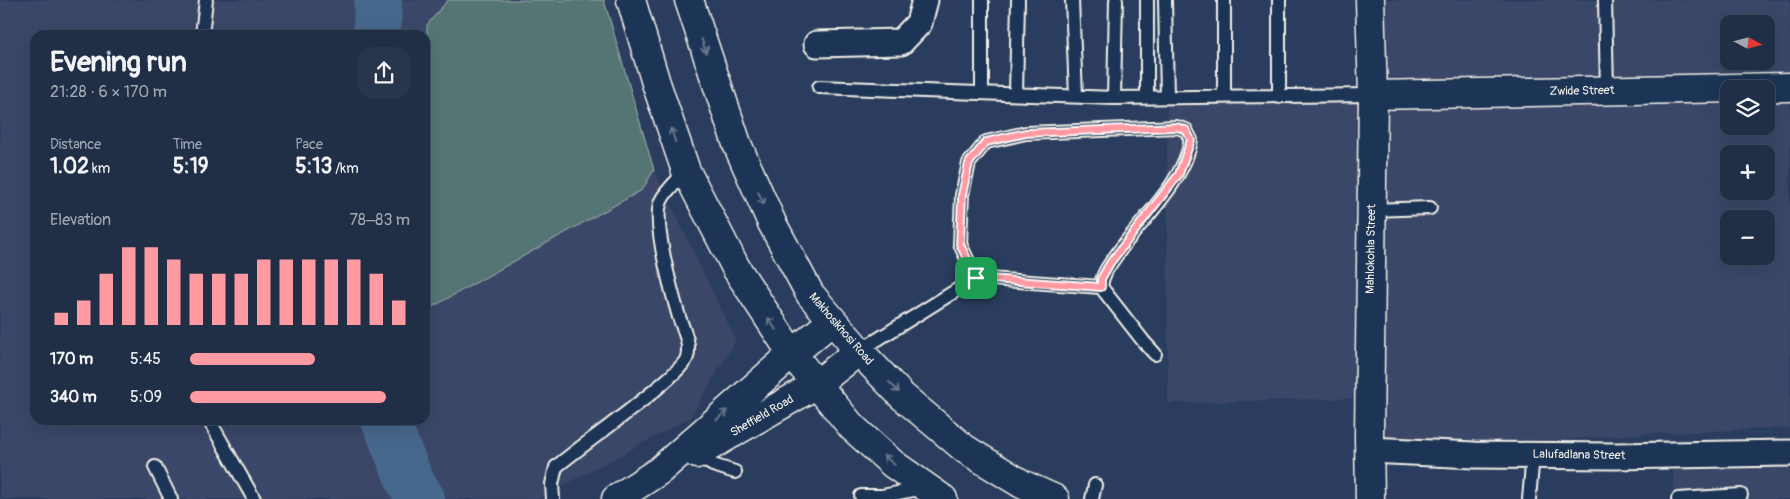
<!DOCTYPE html>
<meta charset="utf-8">
<style>
body{margin:0;font-family:Pangolin,sans-serif;background:#28364d;color:#f1f3f6;height:100vh;display:flex;flex-direction:column;font-size:19px;white-space:nowrap}
*{box-sizing:border-box;margin:0}
p{font-size:16px;color:#a2a8b3}
.icon{flex:none;width:28px;height:28px;fill:none;stroke:currentColor;stroke-width:2;stroke-linecap:round;stroke-linejoin:round}
.map{position:relative;flex:1;overflow:hidden}
.side{position:absolute;left:30px;top:30px;width:400px;height:395px;display:flex;flex-direction:column;background:#202e46;border-radius:15px;box-shadow:0 5px 20px #0002,0 0 0 1px #3d4a5f}
.side>*{flex:none}
.needle{width:32px;rotate:97deg}
.controls{position:absolute;left:1720px;top:15px;display:grid;gap:10px}
.controls a{display:grid;place-items:center;width:55px;height:55px;border-radius:10px;background:#202e46;box-shadow:0 5px 20px #0002,0 0 0 1px #3d4a5f;font-size:25px}
.pin{position:absolute;display:grid;place-items:center;width:42px;height:42px;color:#fff;margin:-21px;border-radius:10px;box-shadow:0 2px 8px #0006}
.round{display:grid;place-items:center;flex:none;width:52px;height:52px;border-radius:15px;background:#28364d}
.head{display:flex;align-items:center;justify-content:space-between;height:85px;padding:0 20px}
h1{font-size:28px;font-weight:800;line-height:38px}
.figures{display:grid;grid-template-columns:repeat(3,1fr);gap:8px;height:85px;padding:5px 20px}
.figures div{display:grid;align-content:center}
.figures b{font-size:21px;font-weight:800}
.figures small{font-size:14px;font-weight:400}
.figures p{font-size:14px}
.chart{height:140px;padding:10px 20px}
.chart p{display:flex;justify-content:space-between}
.chart svg{width:100%;height:90px;margin-top:5px;stroke:#ff9aa2;stroke-width:6}
ul{padding:0 20px;list-style:none;font-size:16px}
li{display:grid;grid-template-columns:80px 60px 1fr;align-items:center;height:38px}
li i{height:12px;border-radius:6px;background:#ff9aa2}
.map>svg:first-child{display:block}
</style>
<div class="map">
<svg width="1790" height="499" viewBox="0 0 1790 499">
<rect width="100%" height="100%" fill="#2a3d5e"/>
<filter id="ink" filterUnits="userSpaceOnUse"><feTurbulence type="fractalNoise" baseFrequency=".02" numOctaves="2"/><feDisplacementMap in="SourceGraphic" scale="10" xChannelSelector="R" yChannelSelector="G"/><feConvolveMatrix kernelMatrix="1 2 1 2 8 2 1 2 1" color-interpolation-filters="sRGB"/></filter>
<g filter="url(#ink)">
<path fill="#3a4767" fill-rule="evenodd" d="M 0,0 L 604,0 L 654,170 L 736,340 L 690,418 L 538,499 L 0,499 ZM 35,35 L 425,35 L 425,420 L 35,420 Z
M 1370,0 L 1790,0 L 1790,428 L 1635,434 L 1475,448 L 1369,437 L 1369,398 L 1168,403 L 1167,96 L 1373,95 ZM 1729,24 L 1766,24 L 1766,61 L 1729,61 ZM 1729,89 L 1766,89 L 1766,126 L 1729,126 ZM 1729,154 L 1766,154 L 1766,191 L 1729,191 ZM 1729,219 L 1766,219 L 1766,256 L 1729,256 Z
M 1790,461 L 1790,499 L 1674,499 L 1673,467 Z"/>
<path fill="#557574" stroke="#a4b3ae" d="M 448,0 L 604,0 L 654,170 L 642,190 L 425,311 L 425,142 L 427,25 Z"/>
<g fill="none" stroke-linecap="round" stroke-linejoin="round">
<path stroke="#46688d" stroke-width="48" d="M 377,35 L 378,0
M 385,420 L 410,481 L 421,499"/>
<defs>
<path id="service" d="M 1072,0 L 1076,96
M 1165,0 L 1167,96
M 1605,0 L 1607,90
M 202,35 L 206,0
M 819,87 L 1114,98 L 1373,95
M 982,92 L 982,0
M 1016,94 L 1018,0
M 1224,96 L 1224,0
M 1147,97 L 1147,0
M 1279,97 L 1279,0
M 1114,98 L 1116,0
M 1371,210 L 1430,208
M 976,278 L 960,244 L 962,195 L 969,163 L 986,142 L 1026,133 L 1177,127 L 1186,130 L 1191,140 C 1184,182 1144,217 1120,250 C 1112,262 1102,272 1101,287 L 1144,342 L 1155,354
M 859,351 L 976,278 L 1101,287
M 209,420 L 254,499
M 696,455 L 713,465 L 735,472
M 155,467 L 171,499
M 861,496 L 882,496 L 924,488
M 553,499 L 552,484 L 556,467 C 576,449 683,375 687,357 C 691,344 683,329 679,317 C 672,293 652,221 661,201 C 666,190 678,180 686,171
M 1092,499 L 1095,485
M 1529,499 L 1533,454
M 1678,499 L 1741,495"/>
<path id="minor" d="M 817,44 L 901,42 L 919,23 L 925,0
M 1369,450 L 1474,455 L 1615,456 L 1790,453"/>
<path id="tertiary" d="M 1373,95 L 1790,87
M 697,454 L 817,384 L 859,351
M 616,499 L 659,471 L 792,354 L 832,321"/>
<path id="secondary" d="M 631,0 L 656,83 L 686,171 L 736,268 L 792,354 L 852,427 L 893,464 L 943,499
M 689,0 L 737,144 L 772,223 L 810,294 L 859,351 L 902,396 L 965,449 L 1022,484 L 1055,499
M 1370,499 L 1369,437 L 1373,95 L 1370,0"/>
</defs>
<use href="#service" stroke="#f4f1e8" stroke-width="16"/>
<use href="#minor" stroke="#f4f1e8" stroke-width="29"/>
<use href="#tertiary" stroke="#f4f1e8" stroke-width="31"/>
<use href="#secondary" stroke="#f4f1e8" stroke-width="31"/>
<use href="#service" stroke="#1d3557" stroke-width="12"/>
<use href="#minor" stroke="#1d3557" stroke-width="25"/>
<use href="#tertiary" stroke="#1d3557" stroke-width="28"/>
<use href="#secondary" stroke="#1d3557" stroke-width="28"/>
</g>
<defs><path id="oneway-shaft" d="M-6 0H5M1.5-3L5.5 0L1.5 3" fill="none" stroke-width="1.6" stroke-linecap="round" stroke-linejoin="round" transform="scale(1.25)"/></defs>
<g stroke="#68778a">
<use href="#oneway-shaft" transform="translate(704 46) rotate(72)"/>
<use href="#oneway-shaft" transform="translate(673 135) rotate(-109)"/>
<use href="#oneway-shaft" transform="translate(761 198) rotate(66)"/>
<use href="#oneway-shaft" transform="translate(772 324) rotate(-123)"/>
<use href="#oneway-shaft" transform="translate(894 387) rotate(46)"/>
<use href="#oneway-shaft" transform="translate(722 415) rotate(-41)"/>
<use href="#oneway-shaft" transform="translate(889 460) rotate(-140)"/>
</g>
</g>
<g fill="none" stroke-linecap="round" stroke-linejoin="round" filter="url(#ink)">
<defs>
<path id="route" d="M 1177,127 L 1186,130 L 1191,140 L 1179,174 L 1110,263 L 1101,279 L 1101,287 L 976,278 L 960,244 L 962,195 L 969,163 L 986,142 L 1026,133 Z"/>
</defs>
<use href="#route" stroke="#fff" stroke-width="10"/>
<use href="#route" stroke="#ff9aa2" stroke-width="6"/>
</g>
<g text-anchor="middle" dominant-baseline="central" stroke-width="4" stroke-linejoin="round" paint-order="stroke">
<g font-size="12" fill="#f4f1e8" stroke="#1d3557">
<text transform="translate(1582 91) rotate(-1)">Zwide Street</text>
<text transform="translate(1371 249) rotate(-89)">Mahlokohla Street</text>
<text transform="translate(841 329) rotate(49)">Makhosikhosi Road</text>
<text transform="translate(762 416) rotate(-30)">Sheffield Road</text>
<text transform="translate(1579 455) rotate(1)">Lalufadlana Street</text>
</g>
</g>
</svg>
<div class="controls">
<a><svg class="needle" viewBox="-14 -14 28 28"><path d="M0-13l5 13h-10z" fill="#e53935"/><path d="M0 13l5-13h-10z" fill="#a2a8b3"/></svg></a>
<a><svg class="icon" aria-label="layers" viewBox="0 0 24 24"><path d="M12 4l9 5-9 5-9-5zM3 14l9 5 9-5"/></svg></a>
<a>+</a>
<a>−</a>
</div>
<div class="pin" style="left:976px;top:278px;background:#1e9e55"><svg class="icon" aria-label="arrive" viewBox="0 0 24 24"><path d="M6 21V4h12l-3 4 3 4H6"/></svg></div>
<section class="side">
<div class="head"><div><h1>Evening run</h1><p>21:28 · 6 × 170 m</p></div><a class="round"><svg class="icon" aria-label="share" viewBox="0 0 24 24"><path d="M12 15V3M7 8l5-5 5 5M5 13v7h14v-7"/></svg></a></div>
<div class="figures">
<div><p>Distance</p><b>1.02<small> km</small></b></div>
<div><p>Time</p><b>5:19</b></div>
<div><p>Pace</p><b>5:13<small> /km</small></b></div>
</div>
<div class="chart"><p><span>Elevation</span>78–83 m</p>
<svg viewBox="0 0 160 44" preserveAspectRatio="none"><path d="M5 44V38M15 44V32M25 44V19M35 44V6M45 44V6M55 44V12M65 44V19M75 44V19M85 44V19M95 44V12M105 44V12M115 44V12M125 44V12M135 44V12M145 44V19M155 44V32"/></svg>
</div>
<ul>
<li><b>170 m</b>5:45<i style="width:57%"></i></li>
<li><b>340 m</b>5:09<i style="width:89%"></i></li>
</ul>
</section>
</div>
